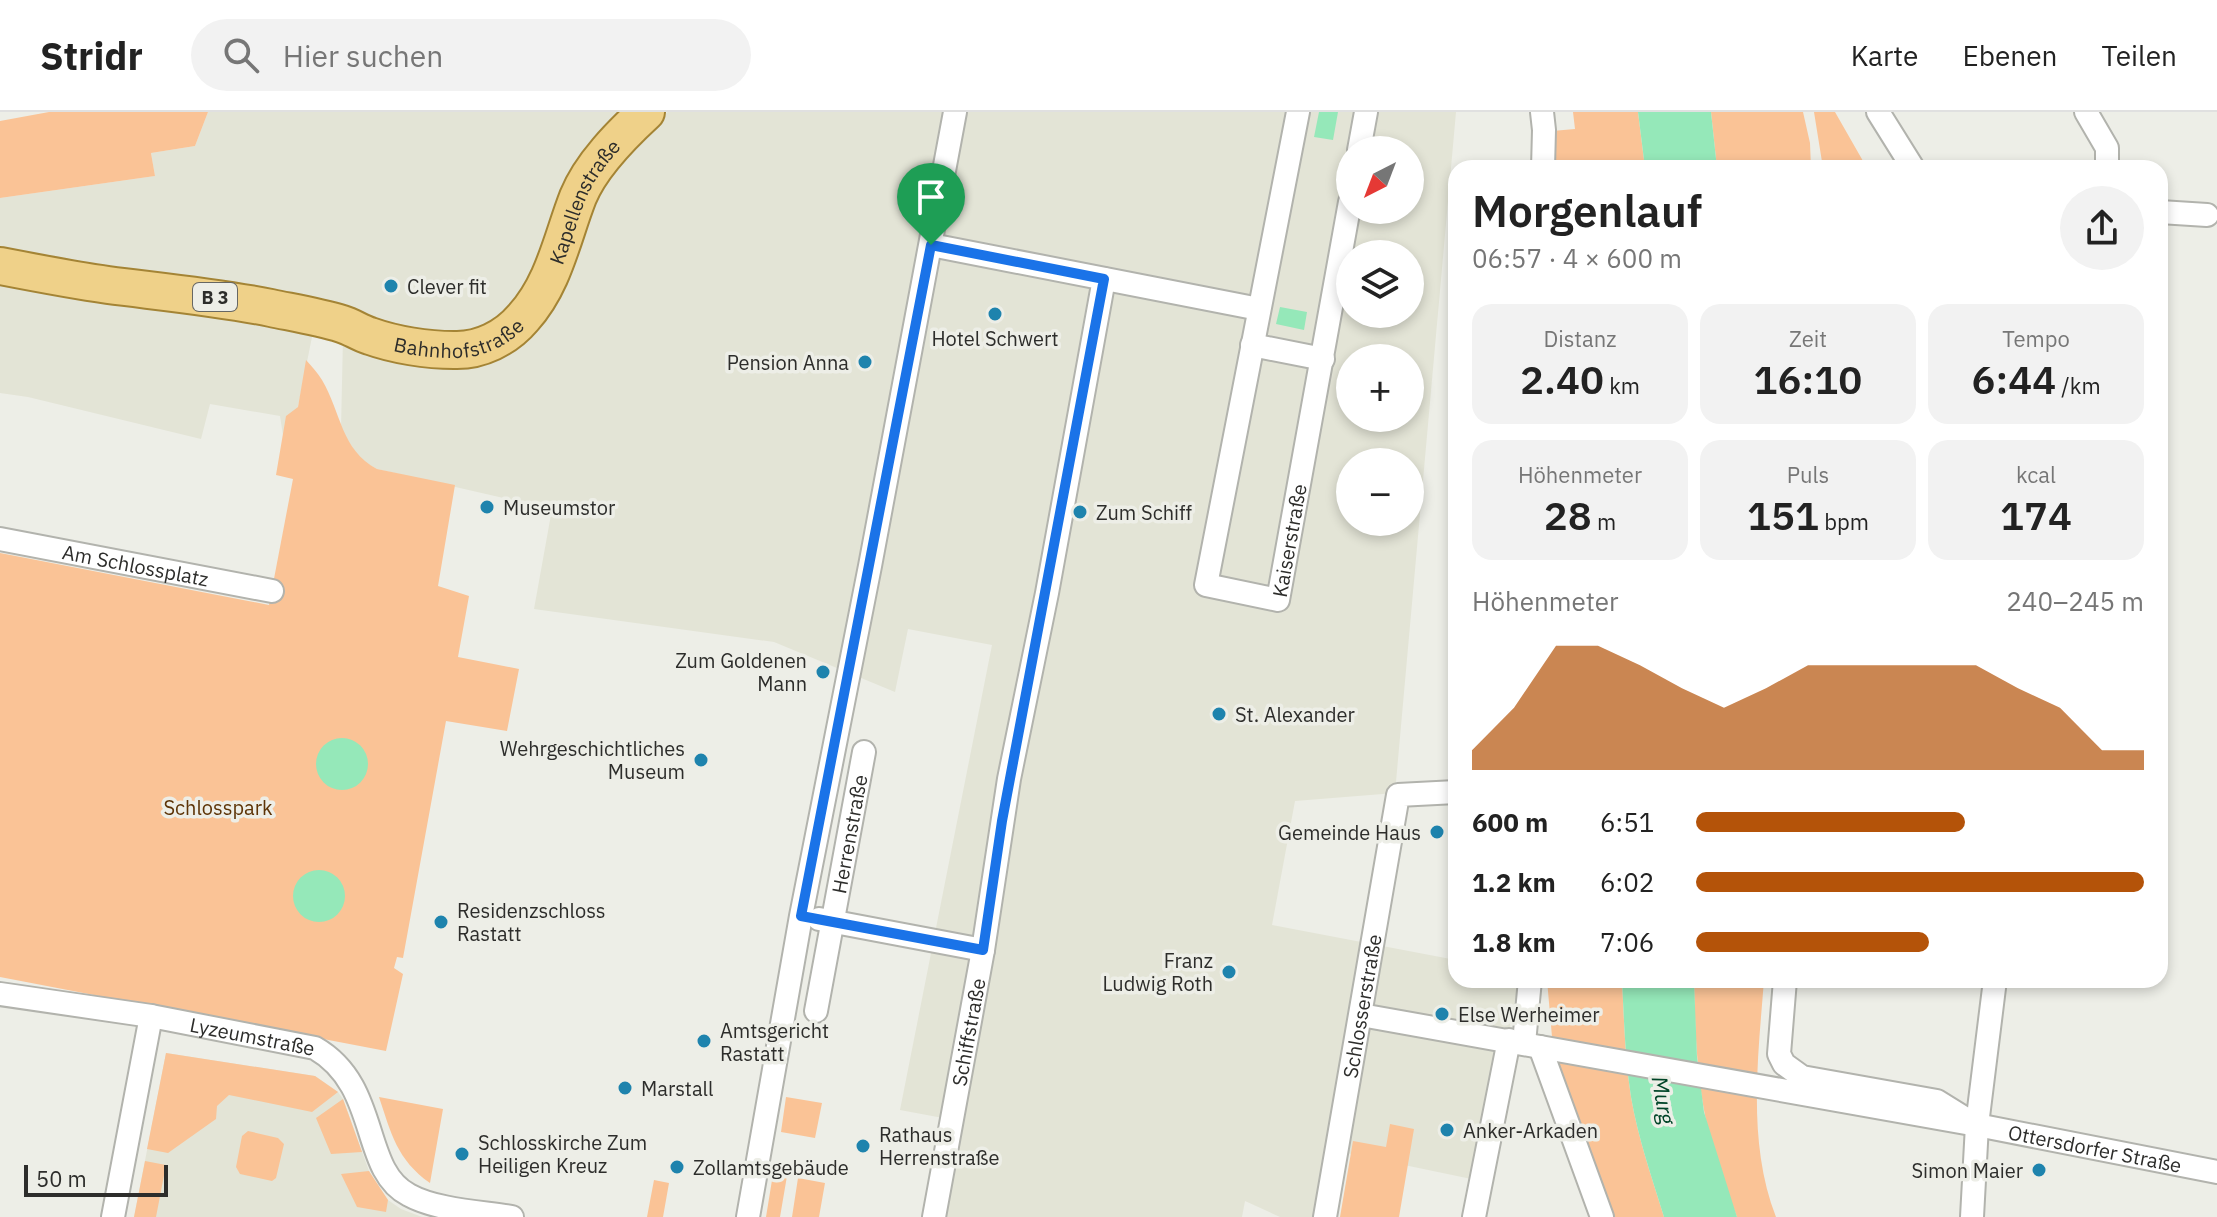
<!DOCTYPE html>
<html lang="de">
<meta charset="utf-8">
<style>
body{margin:0;font-family:"IBM Plex Sans",sans-serif;background:#f2f2f2;color:#222;height:100vh;display:flex;flex-direction:column;font-size:30px;white-space:nowrap}
*{box-sizing:border-box;margin:0}
p{font-size:26px;color:#767676}
.icon{flex:none;width:44px;height:44px;fill:none;stroke:currentColor;stroke-width:2;stroke-linecap:round;stroke-linejoin:round}
.map{position:relative;flex:1;overflow:hidden}
.panel{position:absolute;left:1448px;top:48px;width:720px;height:828px;display:flex;flex-direction:column;background:#fff;border-radius:24px;box-shadow:0 4px 12px #0003}
.panel>*{flex:none}
.needle{width:52px;rotate:222deg}
.controls{position:absolute;left:1336px;top:24px;display:grid;gap:16px}
.controls a{display:grid;place-items:center;width:88px;height:88px;border-radius:50%;background:#fff;box-shadow:0 4px 12px #0003;font-size:40px}
.scale{position:absolute;left:24px;bottom:20px;width:144px;box-sizing:border-box;padding-left:8px;border:4px solid #2d2d2b;border-top:0;font-size:22px;line-height:28px;white-space:nowrap;color:#2d2d2b;-webkit-text-stroke:6px #edeee7;paint-order:stroke}
.pin{position:absolute;display:grid;place-items:center;width:68px;height:68px;color:#fff;margin:-82px -34px;border-radius:50% 50% 50% 0;rotate:-45deg;box-shadow:0 0 8px #0007}
.pin .icon{rotate:45deg}
.round{display:grid;place-items:center;flex:none;width:84px;height:84px;border-radius:42px;background:#f2f2f2}
.overview{display:flex;align-items:center;justify-content:space-between;height:136px;padding:0 24px}
h1{font-size:44px;font-weight:600;line-height:60px}
.metrics{display:grid;grid-template-columns:repeat(3,1fr);gap:12px;height:136px;padding:8px 24px}
.metrics div{display:grid;align-content:center;border-radius:20px;background:#f2f2f2;text-align:center}
.metrics b{font-size:40px;font-weight:600}
.metrics small{font-size:22px;font-weight:400}
.metrics p{font-size:22px}
.chart{height:224px;padding:16px 24px}
.chart p{display:flex;justify-content:space-between}
.chart svg{width:100%;height:144px;margin-top:8px;fill:#b45309;opacity:.7}
ul{padding:0 24px;list-style:none;font-size:26px}
li{display:grid;grid-template-columns:128px 96px 1fr;align-items:center;height:60px}
li i{height:20px;border-radius:10px;background:#b45309}
header{display:flex;align-items:center;gap:48px;box-sizing:border-box;height:112px;padding:0 40px;background:#fff;border-bottom:2px solid #e0e0e0}
header strong{font-size:38px}
nav{display:flex;gap:44px;margin-inline-start:auto;font-size:28px}
.search{width:560px;height:72px;background:#f2f2f2;display:flex;align-items:center;gap:20px;box-sizing:border-box;padding:0 28px;border-radius:44px;color:#767676;font-size:30px}
.map>svg:first-child{display:block}
</style>
<header>
<strong>Stridr</strong>
<div class="search"><svg class="icon" aria-label="search" viewBox="0 0 24 24"><circle cx="10" cy="10" r="6"/><path d="M15 15l6 6"/></svg>Hier suchen</div>
<nav><a>Karte</a><a>Ebenen</a><a>Teilen</a></nav>
</header>
<div class="map">
<svg width="2217" height="1105" viewBox="0 0 2217 1105">
<rect width="100%" height="100%" fill="#edeee7"/>
<path fill="#e3e4d6" fill-rule="evenodd" d="M 208,0 L 628,0 L 649,15 L 668,0 L 1456,0 L 1395,681 L 1295,689 L 1272,813 L 1456,848 L 1456,868 L 1519,868 L 1481,1069 L 1337,1039 L 1325,1105 L 1280,1105 L 1245,1089 L 1242,1105 L 941,1105 L 959,1009 L 900,998 L 992,533 L 908,517 L 895,580 L 774,530 L 534,497 L 552,397 L 377,357 L 366,351 L 357,343 L 341,317 L 343,225 L 313,220 L 287,349 L 280,304 L 210,292 L 201,327 L 28,285 L 0,281 L 0,86 L 155,64 L 151,41 L 195,34 ZM 1350,38 L 1410,38 L 1410,98 L 1350,98 ZM 1350,142 L 1410,142 L 1410,202 L 1350,202 ZM 1350,246 L 1410,246 L 1410,306 L 1350,306 ZM 1350,350 L 1410,350 L 1410,410 L 1350,410 Z
M 166,941 L 315,964 L 338,980 L 343,987 L 369,1059 L 378,1076 L 388,1088 L 401,1097 L 422,1105 L 134,1105 Z"/>
<path fill="#fac396" d="M 49,0 L 208,0 L 195,34 L 151,41 L 155,64 L 0,86 L 0,9 Z
M 1573,0 L 1638,0 L 1645,56 L 1553,56 L 1552,19 L 1575,17 Z
M 1711,0 L 1803,0 L 1810,31 L 1811,56 L 1717,56 Z
M 1814,0 L 1835,0 L 1867,56 L 1823,56 Z
M 306,248 C 312,255 318,261 322,268 C 341,300 341,338 377,357 L 455,373 L 438,474 L 469,484 L 458,545 L 519,557 L 507,619 L 446,609 L 403,846 L 397,845 L 394,856 L 403,862 L 386,939 L 0,865 L 0,441 L 269,493 L 293,367 L 276,363 L 286,304 L 298,295 Z
M 1547,868 L 1622,868 C 1624,907 1625,947 1631,985 C 1638,1026 1652,1066 1664,1105 L 1615,1105 L 1553,936 Z
M 1694,868 L 1764,868 C 1758,946 1747,1030 1776,1105 L 1737,1105 C 1724,1070 1710,1034 1704,998 C 1696,955 1695,911 1694,868 Z
M 166,941 L 315,964 L 338,980 L 312,1000 L 229,983 L 217,994 L 216,1007 L 168,1041 L 147,1037 Z
M 379,985 L 443,997 L 430,1071 C 397,1048 391,1021 379,985 Z
M 786,985 L 822,991 L 815,1026 L 781,1020 Z
M 343,987 L 362,1040 L 331,1042 L 316,1006 Z
M 1390,1012 L 1414,1017 L 1399,1105 L 1340,1105 L 1353,1029 L 1386,1035 Z
M 248,1019 L 278,1026 L 284,1032 L 276,1066 L 272,1069 L 240,1062 L 236,1055 L 242,1024 Z
M 145,1049 L 166,1053 L 156,1105 L 134,1105 Z
M 369,1059 L 388,1088 L 386,1100 L 357,1095 L 341,1062 Z
M 773,1062 L 787,1064 L 780,1105 L 766,1105 Z
M 798,1066 L 825,1071 L 819,1105 L 792,1105 Z
M 654,1068 L 669,1071 L 663,1105 L 647,1105 Z"/>
<path fill="#95e8b9" d="M 1319,0 L 1338,0 L 1333,28 L 1314,25 Z
M 1638,0 L 1711,0 L 1717,56 L 1645,56 Z
M 1280,195 L 1307,200 L 1304,218 L 1276,212 Z
M316 652a26 26 0 1 1 52 0a26 26 0 1 1-52 0Z
M293 784a26 26 0 1 1 52 0a26 26 0 1 1-52 0Z
M 1622,868 L 1694,868 L 1697,945 L 1704,1000 L 1737,1105 L 1664,1105 C 1652,1066 1638,1026 1631,985 C 1625,947 1624,907 1622,868 Z"/>
<g fill="none" stroke-linecap="round" stroke-linejoin="round">
<defs>
<g id="minor">
<path id="s1" d="M 1298,0 L 1206,473 L 1278,488 L 1350,90"/>
<path d="M 1542,0 L 1544,18 L 1543,56"/>
<path d="M 1878,0 L 1913,56"/>
<path d="M 2086,0 L 2107,36 L 2107,56"/>
<path d="M 1359,38 L 1366,0"/>
<path d="M 2160,100 L 2207,103"/>
<path d="M 931,133 L 1259,197"/>
<path d="M 1252,233 L 1323,247"/>
<path id="s2" d="M 0,427 L 272,479"/>
<path d="M 819,807 L 983,838"/>
<path d="M 1785,868 L 1779,942 L 1784,952 L 1802,965 L 1937,989 L 1966,1007"/>
<path id="s3" d="M 0,882 L 151,904 L 315,936 C 381,974 360,1058 409,1083 C 436,1098 481,1100 512,1105"/>
<path id="s4" d="M 816,899 L 864,640"/>
<path id="s5" d="M 1361,903 L 1977,1013 L 2217,1060"/>
<path d="M 1524,931 L 1530,868"/>
<path d="M 1540,935 L 1602,1105"/>
<path d="M 113,1105 L 151,904"/>
<path d="M 748,1105 L 801,804 L 870,454 L 955,0"/>
<path id="s6" d="M 934,1105 L 983,838 L 1009,667 L 1047,481 L 1104,167"/>
<path id="s7" d="M 1325,1105 L 1398,683 L 1456,680"/>
<path d="M 1474,1105 L 1509,928"/>
<path d="M 1972,1105 L 1977,1013 L 1995,868"/>
</g>
<g id="primary">
<path id="s8" d="M 0,154 C 36,161 72,168 108,173 C 163,180 217,185 271,196 C 295,201 319,205 342,212 C 352,215 360,221 370,224 C 395,233 427,238 454,238 C 480,239 506,226 523,206 C 554,172 562,126 578,85 C 591,53 621,23 646,0"/>
</g>
</defs>
<use href="#minor" stroke="#b2b3ad" stroke-width="26"/>
<use href="#primary" stroke="#a48435" stroke-width="40"/>
<use href="#minor" stroke="#fff" stroke-width="22"/>
<use href="#primary" stroke="#efd189" stroke-width="36"/>
</g>
<g fill="none" stroke-linecap="round" stroke-linejoin="round">
<defs>
<path id="route" d="M 931,133 L 1104,167 L 1002,709 L 983,838 L 801,804 Z"/>
</defs>
<use href="#route" stroke="#fff" stroke-width="16"/>
<use href="#route" stroke="#1a73e8" stroke-width="10"/>
</g>
<g fill="#1e83ad" stroke="#edeee7" stroke-width="3">
<circle cx="391" cy="174" r="8"/>
<circle cx="995" cy="202" r="8"/>
<circle cx="865" cy="250" r="8"/>
<circle cx="487" cy="395" r="8"/>
<circle cx="1080" cy="400" r="8"/>
<circle cx="823" cy="560" r="8"/>
<circle cx="1219" cy="602" r="8"/>
<circle cx="701" cy="648" r="8"/>
<circle cx="1437" cy="720" r="8"/>
<circle cx="441" cy="810" r="8"/>
<circle cx="1229" cy="860" r="8"/>
<circle cx="1442" cy="902" r="8"/>
<circle cx="704" cy="929" r="8"/>
<circle cx="625" cy="976" r="8"/>
<circle cx="1447" cy="1018" r="8"/>
<circle cx="863" cy="1034" r="8"/>
<circle cx="462" cy="1042" r="8"/>
<circle cx="677" cy="1055" r="8"/>
<circle cx="2039" cy="1058" r="8"/>
</g>
<g text-anchor="middle" dominant-baseline="central" stroke-width="7" stroke-linejoin="round" paint-order="stroke">
<rect fill="#edeee7" stroke="#676763" stroke-width="2" x="193" y="171" width="44" height="28" rx="6"/>
<g font-size="18" font-weight="bold" fill="#2d2d2b">
<text x="215" y="185">B 3</text>
</g>
<g font-size="20" fill="#2d2d2b" stroke="#edeee7">
<text stroke="none"><textPath href="#s8" startOffset="674">Kapellenstraße</textPath></text>
<text stroke="none"><textPath href="#s8" startOffset="470">Bahnhofstraße</textPath></text>
<text stroke="none"><textPath href="#s1" startOffset="616">Kaiserstraße</textPath></text>
<text stroke="none"><textPath href="#s2" startOffset="138">Am Schlossplatz</textPath></text>
<text stroke="none"><textPath href="#s4" startOffset="180">Herrenstraße</textPath></text>
<text stroke="none"><textPath href="#s7" startOffset="214">Schlosserstraße</textPath></text>
<text stroke="none"><textPath href="#s6" startOffset="188">Schiffstraße</textPath></text>
<text stroke="none"><textPath href="#s3" startOffset="256">Lyzeumstraße</textPath></text>
<text stroke="none"><textPath href="#s5" startOffset="746">Ottersdorfer Straße</textPath></text>
</g>
<g font-size="20" fill="#2d2d2b" stroke="#edeee7" text-anchor="start">
<text x="407" y="174">Clever fit</text>
<text x="995" y="226" text-anchor="middle">Hotel Schwert</text>
<text x="849" y="250" text-anchor="end">Pension Anna</text>
<text x="503" y="395">Museumstor</text>
<text x="1096" y="400">Zum Schiff</text>
<text x="807" y="548" text-anchor="end">Zum Goldenen<tspan x="807" dy="23">Mann</tspan></text>
<text x="1235" y="602">St. Alexander</text>
<text x="685" y="636" text-anchor="end">Wehrgeschichtliches<tspan x="685" dy="23">Museum</tspan></text>
<text x="1421" y="720" text-anchor="end">Gemeinde Haus</text>
<text x="457" y="798">Residenzschloss<tspan x="457" dy="23">Rastatt</tspan></text>
<text x="1213" y="848" text-anchor="end">Franz<tspan x="1213" dy="23">Ludwig Roth</tspan></text>
<text x="1458" y="902">Else Werheimer</text>
<text x="720" y="918">Amtsgericht<tspan x="720" dy="23">Rastatt</tspan></text>
<text x="641" y="976">Marstall</text>
<text x="1463" y="1018">Anker-Arkaden</text>
<text x="879" y="1022">Rathaus<tspan x="879" dy="23">Herrenstraße</tspan></text>
<text x="478" y="1030">Schlosskirche Zum<tspan x="478" dy="23">Heiligen Kreuz</tspan></text>
<text x="693" y="1055">Zollamtsgebäude</text>
<text x="2023" y="1058" text-anchor="end">Simon Maier</text>
</g>
<g font-size="20" fill="#5d3407" stroke="#edeee7">
<text x="218" y="695">Schlosspark</text>
</g>
<g font-size="22" font-style="italic" fill="#004528" stroke="#edeee7">
<text transform="translate(1664 988) rotate(80)">Murg</text>
</g>
</g>
</svg>
<div class="controls">
<a><svg class="needle" viewBox="-14 -14 28 28"><path d="M0-13l5 13h-10z" fill="#e53935"/><path d="M0 13l5-13h-10z" fill="#767676"/></svg></a>
<a><svg class="icon" aria-label="layers" viewBox="0 0 24 24"><path d="M12 4l9 5-9 5-9-5zM3 14l9 5 9-5"/></svg></a>
<a>+</a>
<a>−</a>
</div>
<div class="scale">50 m</div>
<div class="pin" style="left:931px;top:133px;background:#1e9e55"><svg class="icon" aria-label="arrive" viewBox="0 0 24 24"><path d="M6 21V4h12l-3 4 3 4H6"/></svg></div>
<section class="panel">
<div class="overview"><div><h1>Morgenlauf</h1><p>06:57 · 4 × 600 m</p></div><a class="round"><svg class="icon" aria-label="share" viewBox="0 0 24 24"><path d="M12 15V3M7 8l5-5 5 5M5 13v7h14v-7"/></svg></a></div>
<div class="metrics">
<div><p>Distanz</p><b>2.40<small> km</small></b></div>
<div><p>Zeit</p><b>16:10</b></div>
<div><p>Tempo</p><b>6:44<small> /km</small></b></div>
</div>
<div class="metrics">
<div><p>Höhenmeter</p><b>28<small> m</small></b></div>
<div><p>Puls</p><b>151<small> bpm</small></b></div>
<div><p>kcal</p><b>174</b></div>
</div>
<div class="chart"><p><span>Höhenmeter</span>240–245 m</p>
<svg viewBox="0 0 160 44" preserveAspectRatio="none"><path d="M0 44V38L10 25L20 6L30 6L40 12L50 19L60 25L70 19L80 12L90 12L100 12L110 12L120 12L130 19L140 25L150 38L160 38V44z"/></svg>
</div>
<ul>
<li><b>600 m</b>6:51<i style="width:60%"></i></li>
<li><b>1.2 km</b>6:02<i style="width:100%"></i></li>
<li><b>1.8 km</b>7:06<i style="width:52%"></i></li>
</ul>
</section>
</div>
